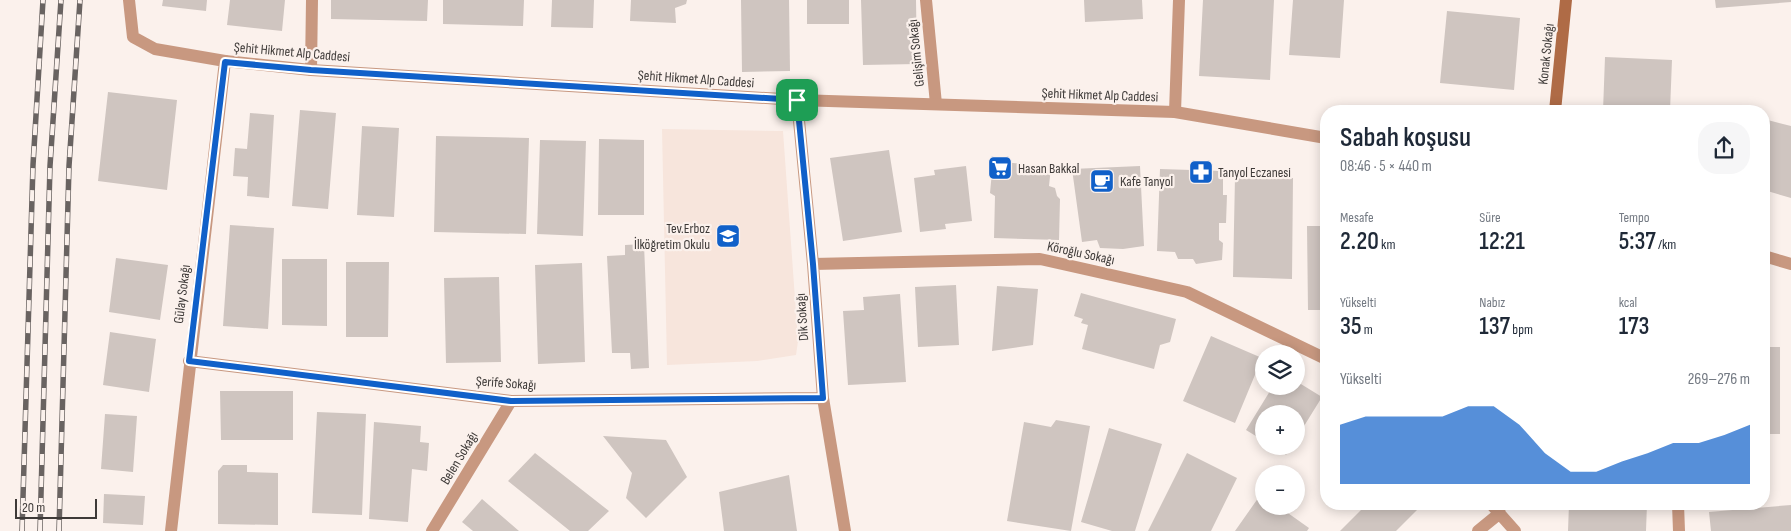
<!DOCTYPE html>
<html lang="tr">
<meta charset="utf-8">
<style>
body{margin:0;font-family:"Sofia Sans Condensed",sans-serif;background:#f6f6f7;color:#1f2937;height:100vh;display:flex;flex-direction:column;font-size:19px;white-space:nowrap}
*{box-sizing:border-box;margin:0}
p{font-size:16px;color:#747a83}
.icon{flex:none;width:28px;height:28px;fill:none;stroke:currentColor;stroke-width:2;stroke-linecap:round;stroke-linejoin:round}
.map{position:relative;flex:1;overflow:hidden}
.side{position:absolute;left:1320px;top:105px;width:450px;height:405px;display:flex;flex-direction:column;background:#fff;border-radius:20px;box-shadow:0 2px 12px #0003}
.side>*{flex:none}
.controls{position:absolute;left:1255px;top:345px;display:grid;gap:10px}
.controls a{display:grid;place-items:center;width:50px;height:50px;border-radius:50%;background:#fff;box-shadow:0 2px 12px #0003;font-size:25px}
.scale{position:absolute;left:15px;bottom:12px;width:82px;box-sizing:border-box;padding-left:5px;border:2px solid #3e3a38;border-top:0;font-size:14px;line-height:18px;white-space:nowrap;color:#3e3a38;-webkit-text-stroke:4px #fbf1ec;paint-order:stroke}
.pin{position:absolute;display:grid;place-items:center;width:42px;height:42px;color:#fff;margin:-21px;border-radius:10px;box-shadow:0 2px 8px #0006}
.round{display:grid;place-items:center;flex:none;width:52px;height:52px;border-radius:20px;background:#f6f6f7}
.overview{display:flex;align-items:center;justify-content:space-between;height:85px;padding:0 20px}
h1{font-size:28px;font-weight:600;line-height:38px}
.metrics{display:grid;grid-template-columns:repeat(3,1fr);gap:8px;height:85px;padding:5px 20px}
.metrics div{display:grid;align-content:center}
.metrics b{font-size:25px;font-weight:600}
.metrics small{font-size:14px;font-weight:400}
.metrics p{font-size:14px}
.chart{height:140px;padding:10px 20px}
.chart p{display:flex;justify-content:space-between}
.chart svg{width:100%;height:90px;margin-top:5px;fill:#1060c9;opacity:.7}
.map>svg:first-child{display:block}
</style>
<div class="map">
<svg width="1791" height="531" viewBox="0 0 1791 531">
<rect width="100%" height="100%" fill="#fbf1ec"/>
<path fill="#f7e5dc" d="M 662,129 L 783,131 L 798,341 L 796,355 L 757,361 L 667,365 Z"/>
<path fill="#cfc5c0" d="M 163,0 L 207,0 L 206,11 L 162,6 Z
M 230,0 L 285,0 L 282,31 L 227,25 Z
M 331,0 L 428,0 L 427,21 L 331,19 Z
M 443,0 L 524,0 L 523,26 L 443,24 Z
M 552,0 L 594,0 L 593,28 L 551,27 Z
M 631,0 L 687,0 L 686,4 L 675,8 L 676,23 L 630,21 Z
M 741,0 L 789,0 L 790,71 L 742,72 Z
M 807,0 L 849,0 L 849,24 L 807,24 Z
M 861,0 L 916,0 L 917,64 L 863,65 Z
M 1084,0 L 1142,0 L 1143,19 L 1085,22 Z
M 1203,0 L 1274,0 L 1270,80 L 1199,76 Z
M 1293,0 L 1344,0 L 1340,58 L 1289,55 Z
M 1715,0 L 1791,0 L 1791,2 L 1716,8 Z
M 1447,11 L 1520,18 L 1514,90 L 1440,83 Z
M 1605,57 L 1672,60 L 1670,111 L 1603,111 Z
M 108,92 L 177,100 L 167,190 L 98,181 Z
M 300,110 L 336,113 L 328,209 L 292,206 Z
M 250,113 L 274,115 L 269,198 L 247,196 L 248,177 L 233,176 L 235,148 L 247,149 Z
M 1764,119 L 1791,126 L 1791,198 L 1764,190 Z
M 362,126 L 399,128 L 394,217 L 357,215 Z
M 436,136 L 529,138 L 526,234 L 434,232 Z
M 599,139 L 644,140 L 644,215 L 598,215 Z
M 540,140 L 586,141 L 583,236 L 537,234 Z
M 889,150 L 902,232 L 843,241 L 830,158 Z
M 993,161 L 1051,167 L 1049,186 L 1055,188 L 1057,196 L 1060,199 L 1059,240 L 994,238 L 995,196 L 990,193 Z
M 966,166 L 972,221 L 945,224 L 946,229 L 920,232 L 914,178 L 935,175 L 934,170 Z
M 1140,166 L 1144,246 L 1123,249 L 1100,248 L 1097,240 L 1082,242 L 1072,169 Z
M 1160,169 L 1223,171 L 1223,195 L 1227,195 L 1226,223 L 1219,223 L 1219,240 L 1223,243 L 1222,260 L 1196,264 L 1193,259 L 1178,259 L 1175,252 L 1157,251 Z
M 1235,177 L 1293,178 L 1292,279 L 1233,277 Z
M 230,225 L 274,228 L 268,329 L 223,326 Z
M 1307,226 L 1326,226 L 1326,310 L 1308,310 Z
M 644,244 L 649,368 L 631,369 L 630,353 L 612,353 L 607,256 L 625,255 L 625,245 Z
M 116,258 L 168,265 L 160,320 L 109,312 Z
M 282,259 L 327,259 L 327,326 L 282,325 Z
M 346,262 L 389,262 L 388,337 L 346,337 Z
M 582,263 L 585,362 L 538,364 L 535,265 Z
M 499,277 L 501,362 L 446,363 L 444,278 Z
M 956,285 L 959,345 L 918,347 L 915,287 Z
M 997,286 L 1038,289 L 1033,345 L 992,351 Z
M 1081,293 L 1176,319 L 1170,342 L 1160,345 L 1154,369 L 1082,349 L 1088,325 L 1081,323 L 1083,319 L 1074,316 Z
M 900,294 L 906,382 L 848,385 L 843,311 L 864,310 L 863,297 Z
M 110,332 L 156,339 L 149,392 L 103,385 Z
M 1211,336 L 1262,358 L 1235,423 L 1183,401 Z
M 1764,347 L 1780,347 L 1780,434 L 1764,434 Z
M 1296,381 L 1322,397 L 1296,439 L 1296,414 L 1264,414 L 1264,441 L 1246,430 L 1273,386 L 1296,386 Z
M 220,391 L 293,391 L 293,440 L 221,440 Z
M 317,412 L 366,414 L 362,515 L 312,513 Z
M 105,414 L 137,416 L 133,472 L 101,469 Z
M 1056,420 L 1090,426 L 1071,531 L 1007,521 L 1024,422 L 1051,427 Z
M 374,422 L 421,426 L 420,442 L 429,443 L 427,471 L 412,469 L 408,522 L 369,519 Z
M 1109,428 L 1162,444 L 1135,531 L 1112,531 L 1081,522 Z
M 603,436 L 666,440 L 687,477 L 646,518 L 626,498 L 632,473 Z
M 1272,446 L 1291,446 L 1286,455 Z
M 535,453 L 609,511 L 588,531 L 570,531 L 508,481 Z
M 1187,453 L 1237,478 L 1211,531 L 1148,531 Z
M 223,465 L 247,465 L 247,472 L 278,473 L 278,525 L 218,524 L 218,471 Z
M 789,475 L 797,531 L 724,531 L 719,492 Z
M 104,494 L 145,496 L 143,525 L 103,523 Z
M 1261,494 L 1264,496 L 1264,506 L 1278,506 L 1309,528 L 1307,531 L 1235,531 Z
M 482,499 L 519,531 L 473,531 L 462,522 Z
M 1367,504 L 1423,504 L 1396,531 L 1340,531 Z
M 1569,504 L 1647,504 L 1646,531 L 1568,531 Z
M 1791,505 L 1791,531 L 1711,531 L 1709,512 Z"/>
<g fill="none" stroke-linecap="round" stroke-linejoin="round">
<path stroke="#c89880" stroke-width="12" d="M 129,0 L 133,37 L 155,49 L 225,61 L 171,531
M 926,0 L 936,104
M 311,70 L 312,0
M 797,100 L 813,264 L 823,398 L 845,531
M 1175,112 L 1179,0
M 813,264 L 1040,259 L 1187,292 L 1326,359
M 189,361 L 511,401 L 823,398
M 1491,504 L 1515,531
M 432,531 L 511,401
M 1478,531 L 1500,513"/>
<path stroke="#c89880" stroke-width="12" d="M 225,61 L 311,70 L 797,100 L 1175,112 L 1326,138
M 1764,256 L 1791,264
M 1678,504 L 1679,531"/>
<path stroke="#af6b46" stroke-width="12" d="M 1555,111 L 1566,0"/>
<defs>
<path id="rail" d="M 22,531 L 33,165 L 43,0
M 40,531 L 50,166 L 61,0
M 59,531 L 69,166 L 80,0"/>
</defs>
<use href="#rail" stroke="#696361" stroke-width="5.5"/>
<use href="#rail" stroke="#fbf1ec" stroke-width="4" stroke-dasharray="11" stroke-linecap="butt"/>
</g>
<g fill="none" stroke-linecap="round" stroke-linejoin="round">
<defs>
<path id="route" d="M 225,62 L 311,70 L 797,100 L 813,264 L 823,398 L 511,401 L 189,361 Z"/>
</defs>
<use href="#route" stroke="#fff" stroke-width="10"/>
<use href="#route" stroke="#1060c9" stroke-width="6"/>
</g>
<defs>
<symbol id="supermarket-square" viewBox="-11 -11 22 22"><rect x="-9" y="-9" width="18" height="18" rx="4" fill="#1060c9" stroke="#fbf1ec"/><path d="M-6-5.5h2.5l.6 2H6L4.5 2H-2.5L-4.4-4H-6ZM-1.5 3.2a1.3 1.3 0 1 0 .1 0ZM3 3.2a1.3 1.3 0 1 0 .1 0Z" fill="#fff"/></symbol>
<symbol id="pharmacy-square" viewBox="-11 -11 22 22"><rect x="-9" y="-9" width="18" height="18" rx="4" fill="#1060c9" stroke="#fbf1ec"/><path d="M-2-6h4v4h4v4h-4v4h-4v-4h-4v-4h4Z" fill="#fff"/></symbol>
<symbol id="cafe-square" viewBox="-11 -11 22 22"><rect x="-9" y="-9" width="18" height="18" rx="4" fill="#1060c9" stroke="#fbf1ec"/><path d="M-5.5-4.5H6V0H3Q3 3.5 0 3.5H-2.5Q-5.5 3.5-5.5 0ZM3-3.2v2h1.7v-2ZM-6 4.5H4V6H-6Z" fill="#fff"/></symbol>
<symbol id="school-square" viewBox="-11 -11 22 22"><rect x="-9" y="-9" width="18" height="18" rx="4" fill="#1060c9" stroke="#fbf1ec"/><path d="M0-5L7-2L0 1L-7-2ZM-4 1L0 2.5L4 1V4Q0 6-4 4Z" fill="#fff"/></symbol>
</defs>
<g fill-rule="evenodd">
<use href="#supermarket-square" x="986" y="154" width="28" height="28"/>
<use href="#pharmacy-square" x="1187" y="158" width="28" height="28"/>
<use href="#cafe-square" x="1088" y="167" width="28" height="28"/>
<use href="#school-square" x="714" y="222" width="28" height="28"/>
</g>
<g text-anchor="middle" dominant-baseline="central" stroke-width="4.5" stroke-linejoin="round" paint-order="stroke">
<g font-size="14" fill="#3e3a38" stroke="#fbf1ec">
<text transform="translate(292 52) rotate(5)">Şehit Hikmet Alp Caddesi</text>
<text transform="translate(916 53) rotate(-96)">Gelişim Sokağı</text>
<text transform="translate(1546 54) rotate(-84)">Konak Sokağı</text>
<text transform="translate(696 79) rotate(4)">Şehit Hikmet Alp Caddesi</text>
<text transform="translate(1100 95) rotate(2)">Şehit Hikmet Alp Caddesi</text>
<text transform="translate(1081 253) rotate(12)">Köroğlu Sokağı</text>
<text transform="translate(182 294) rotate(-83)">Gülay Sokağı</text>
<text transform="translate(802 317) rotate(-94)">Dik Sokağı</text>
<text transform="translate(506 383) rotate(4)">Şerife Sokağı</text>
<text transform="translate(459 458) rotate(-59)">Belen Sokağı</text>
</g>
<g font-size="14" fill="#3e3a38" stroke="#fbf1ec" text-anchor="start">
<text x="1018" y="168">Hasan Bakkal</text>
<text x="1218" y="172">Tanyol Eczanesi</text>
<text x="1120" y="181">Kafe Tanyol</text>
<text x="710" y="228" text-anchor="end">Tev.Erboz<tspan x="710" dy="16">İlköğretim Okulu</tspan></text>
</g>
</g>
</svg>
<div class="controls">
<a><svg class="icon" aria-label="layers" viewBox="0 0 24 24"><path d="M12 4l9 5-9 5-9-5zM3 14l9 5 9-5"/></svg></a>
<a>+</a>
<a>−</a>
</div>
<div class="scale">20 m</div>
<div class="pin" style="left:797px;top:100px;background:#1e9e55"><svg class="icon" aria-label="arrive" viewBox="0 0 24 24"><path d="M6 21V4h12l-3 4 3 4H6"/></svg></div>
<section class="side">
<div class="overview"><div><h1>Sabah koşusu</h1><p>08:46 · 5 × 440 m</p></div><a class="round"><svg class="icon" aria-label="share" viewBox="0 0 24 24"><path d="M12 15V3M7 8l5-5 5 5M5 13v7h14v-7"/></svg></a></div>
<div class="metrics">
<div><p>Mesafe</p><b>2.20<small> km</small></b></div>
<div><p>Süre</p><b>12:21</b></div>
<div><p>Tempo</p><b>5:37<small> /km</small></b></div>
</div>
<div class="metrics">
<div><p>Yükselti</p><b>35<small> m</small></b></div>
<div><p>Nabız</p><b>137<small> bpm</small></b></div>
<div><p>kcal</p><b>173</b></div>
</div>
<div class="chart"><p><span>Yükselti</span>269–276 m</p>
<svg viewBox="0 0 160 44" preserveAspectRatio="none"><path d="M0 44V15L10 11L20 11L30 11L40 11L50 6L60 6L70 15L80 29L90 38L100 38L110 33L120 29L130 24L140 24L150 20L160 15V44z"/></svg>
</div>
</section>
</div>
